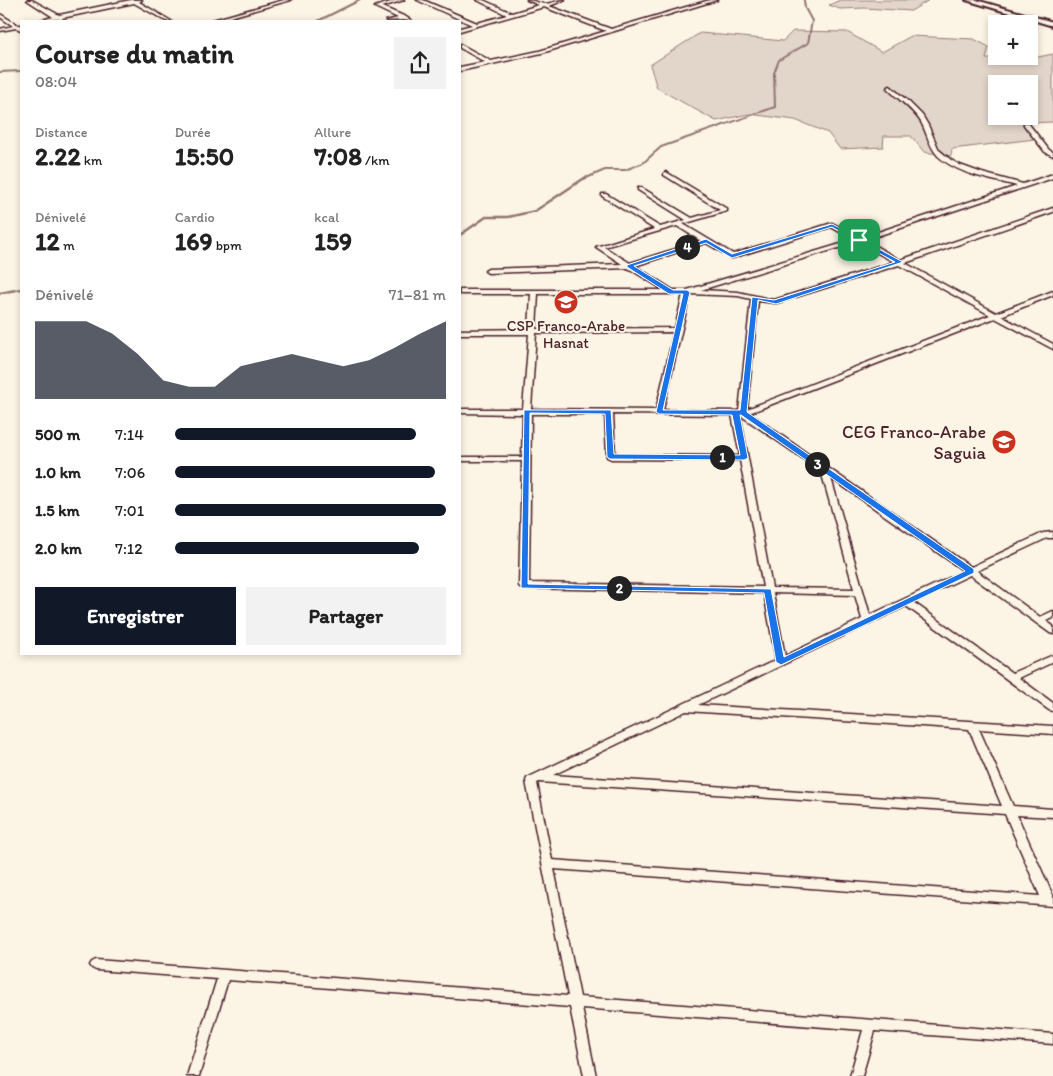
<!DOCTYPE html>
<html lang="fr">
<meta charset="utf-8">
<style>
body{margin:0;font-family:Itim,sans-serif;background:#f2f2f2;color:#222;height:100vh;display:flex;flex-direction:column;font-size:19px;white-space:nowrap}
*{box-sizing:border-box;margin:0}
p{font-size:16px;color:#767676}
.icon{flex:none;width:28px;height:28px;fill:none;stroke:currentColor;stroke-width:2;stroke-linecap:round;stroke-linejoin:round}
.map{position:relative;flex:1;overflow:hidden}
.sheet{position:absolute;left:20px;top:20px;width:441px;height:635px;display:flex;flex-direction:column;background:#fff;border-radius:0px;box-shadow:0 2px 8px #0003}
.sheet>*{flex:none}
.controls{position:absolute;left:988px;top:15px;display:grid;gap:10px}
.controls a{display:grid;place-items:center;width:50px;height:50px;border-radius:0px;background:#fff;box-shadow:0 2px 8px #0003;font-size:25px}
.pin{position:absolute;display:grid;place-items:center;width:42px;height:42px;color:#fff;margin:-21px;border-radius:10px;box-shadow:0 2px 8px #0006}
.km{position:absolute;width:25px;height:25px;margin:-12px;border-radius:50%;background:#222;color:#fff;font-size:14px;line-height:25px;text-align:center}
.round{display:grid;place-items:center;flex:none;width:52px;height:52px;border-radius:0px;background:#f2f2f2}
.headline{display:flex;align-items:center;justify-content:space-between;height:85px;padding:0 15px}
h1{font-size:28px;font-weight:800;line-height:38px}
.metrics{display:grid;grid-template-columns:repeat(3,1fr);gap:8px;height:85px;padding:5px 15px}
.metrics div{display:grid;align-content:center}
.metrics b{font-size:25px;font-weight:800}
.metrics small{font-size:14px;font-weight:400}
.metrics p{font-size:14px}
.chart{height:140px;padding:10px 15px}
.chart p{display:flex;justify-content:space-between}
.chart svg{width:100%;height:90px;margin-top:5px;fill:#111827;opacity:.7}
.action{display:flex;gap:10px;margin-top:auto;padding:10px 15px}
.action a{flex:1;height:58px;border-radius:0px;background:#111827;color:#fff;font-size:20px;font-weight:800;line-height:58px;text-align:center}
.action a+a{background:#f2f2f2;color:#222}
ul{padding:0 15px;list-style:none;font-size:16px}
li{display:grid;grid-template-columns:80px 60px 1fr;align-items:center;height:38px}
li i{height:12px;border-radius:6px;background:#111827}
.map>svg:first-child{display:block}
</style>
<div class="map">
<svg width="1053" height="1076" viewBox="0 0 1053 1076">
<rect width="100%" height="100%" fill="#fcf5e5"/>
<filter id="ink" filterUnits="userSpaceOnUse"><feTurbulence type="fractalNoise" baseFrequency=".02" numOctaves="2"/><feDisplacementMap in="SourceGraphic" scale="10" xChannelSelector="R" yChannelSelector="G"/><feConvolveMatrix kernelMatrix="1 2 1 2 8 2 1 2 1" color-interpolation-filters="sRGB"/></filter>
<g filter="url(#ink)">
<path fill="#e2d5ca" stroke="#967a7a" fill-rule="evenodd" d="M 840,0 L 929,0 L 911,11 L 865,8 L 840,9 L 829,5 Z
M 793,31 L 847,32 L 882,52 L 911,36 L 974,39 L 989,47 L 986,59 L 1028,59 L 1053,54 L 1053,122 L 1022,123 L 1035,139 L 952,149 L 951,156 L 924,152 L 911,136 L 884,136 L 883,147 L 840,149 L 828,133 L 795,120 L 749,114 L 716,121 L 657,88 L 650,65 L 700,33 L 783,41 ZM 996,84 L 1029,84 L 1029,116 L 996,116 Z"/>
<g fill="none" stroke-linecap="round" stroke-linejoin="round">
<path stroke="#917474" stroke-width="2" d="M 318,21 L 360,0
M 0,72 L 21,71
M 584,179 L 605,170 L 625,170 L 643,163 L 661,147 L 775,107 L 774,73 L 779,60 L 808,43 L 812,21 L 805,8 L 804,0"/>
<path stroke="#917474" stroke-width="2.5" d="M 460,235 L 486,217 L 508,217 L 535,211 L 586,177
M 0,293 L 21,289"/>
<defs>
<path id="minor" d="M 27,0 L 32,0 L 59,15 L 131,0 L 142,0 L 139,2 L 171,21 L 166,21 L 134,3 L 62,18 L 63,19 L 61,20 L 57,19 L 37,21 L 53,17 Z
M 284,0 L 291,0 L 216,21 L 209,21 Z
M 397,0 L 404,0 L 382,7 L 406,17 L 412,21 L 403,20 L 386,21 L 398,18 L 375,7 Z
M 417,0 L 423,0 L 477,23 L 507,15 L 477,0 L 483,0 L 512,13 L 539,5 L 527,0 C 533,0 538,3 544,4 C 550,4 558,0 565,0 L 549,6 L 611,29 L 710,0 L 717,0 L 542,53 L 460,71 L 460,67 L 485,62 L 460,48 L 460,44 L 491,61 L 539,51 L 606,31 L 544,7 L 460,31 L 460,28 L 472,25 Z
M 0,14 L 18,25 L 21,25 L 21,30 L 16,28 L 0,31 L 0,29 L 13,26 L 0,17 Z
M 890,86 L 910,103 L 922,115 L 928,125 L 939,150 L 951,160 L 960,165 L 982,173 L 1023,184 L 1053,174 L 1053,178 L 865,240 L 900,260 L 1053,208 L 1053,212 L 905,263 L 996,313 L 1053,291 L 1053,295 L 1001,316 L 1053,344 L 1053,349 L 995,318 L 749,413 L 971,567 L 1043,533 L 1053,532 L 1053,538 L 1047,538 L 977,571 L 1040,617 L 1053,611 L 1053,618 L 1046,621 L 1053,626 L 1053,634 L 1050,633 L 970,575 L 913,602 L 1012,673 L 1053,655 L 1053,662 L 1019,678 L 1053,703 L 1053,711 L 1049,710 L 906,606 L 698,705 L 1053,726 L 1053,734 L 979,729 L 1013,806 L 1053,809 L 1053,817 L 1017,815 L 1053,896 L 1053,906 L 554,869 L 580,997 L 1053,1034 L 1053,1044 L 875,1031 L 862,1076 L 850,1076 L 863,1030 L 582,1008 L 596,1076 L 584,1076 L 570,1007 L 228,980 L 199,1076 L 187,1076 L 217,979 L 96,970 L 92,968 L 90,965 L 92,962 L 96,960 L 568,996 L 526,781 L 527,778 L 776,660 L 764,593 L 521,588 L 519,586 L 522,461 L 460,461 L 460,457 L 522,457 L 523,414 L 460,413 L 460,409 L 523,409 L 529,334 L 460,334 L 460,330 L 529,329 L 531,294 L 460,294 L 460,290 L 664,290 L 628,268 L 488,273 L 485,271 L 488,269 L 622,264 L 596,247 L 654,229 L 602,196 L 602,194 L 606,194 L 660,227 L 686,220 L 638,190 L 638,188 L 642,188 L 692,218 L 720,210 L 664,175 L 664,173 L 666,172 L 727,209 L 727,211 L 683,224 L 733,254 L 832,223 L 860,238 L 1017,186 C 991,179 959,175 938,156 C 929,146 927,133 921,122 C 913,109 899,100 888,89 L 887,88 ZM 677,226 L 701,241 L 630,263 L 604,247 ZM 831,227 L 854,240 L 687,290 L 673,290 L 635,266 L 706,243 L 732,258 ZM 858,242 L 894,262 L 774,300 L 738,292 L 701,290 ZM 899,265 L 990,315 L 747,409 L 758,301 L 776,303 ZM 538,294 L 683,294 L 675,328 L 536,329 ZM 690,294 L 738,296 L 751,299 L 739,411 L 663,410 ZM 674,332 L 656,410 L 531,409 L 536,333 ZM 531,414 L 605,414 L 607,457 L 611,459 L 740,460 L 763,587 L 529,583 ZM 613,414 L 732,415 L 740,456 L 615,455 ZM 740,415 L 821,471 L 854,589 L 772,588 ZM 831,478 L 964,571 L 870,615 ZM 773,593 L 855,595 L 862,619 L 785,656 ZM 686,711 L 969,729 L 1002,806 L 553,775 ZM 539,782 L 1005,814 L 1040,896 L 552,860 L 537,783 Z
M 1024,123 L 1028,123 L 1049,150 L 1053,152 L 1053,156 L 1045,152 L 1024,125 Z"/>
<path id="secondary" d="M 966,0 L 976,0 L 1053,22 L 1053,26 Z"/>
</defs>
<use href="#minor" stroke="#4a1f2b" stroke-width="3"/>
<use href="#secondary" stroke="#4a1f2b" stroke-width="4"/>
<use href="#minor" fill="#fcf5e5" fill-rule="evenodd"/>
<use href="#secondary" fill="#fcf5e5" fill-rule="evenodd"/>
</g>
</g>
<path fill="#1a73e8" stroke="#fff" fill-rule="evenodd" d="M 832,224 L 903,262 L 776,304 L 758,300 L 747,412 L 974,569 L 974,573 L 781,665 L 776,662 L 764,593 L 521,588 L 524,410 L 611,410 L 614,454 L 740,455 L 732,415 L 659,414 L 656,412 L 683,294 L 669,294 L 627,267 L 627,265 L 706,239 L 732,254 ZM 832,227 L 895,262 L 774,300 L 752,297 L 740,410 L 663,410 L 690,292 L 687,290 L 673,290 L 634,266 L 706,243 L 732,258 ZM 530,413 L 605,414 L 607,457 L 610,459 L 744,460 L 748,458 L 740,415 L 741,415 L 965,571 L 784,657 L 771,589 L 528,584 Z"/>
<defs>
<symbol id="school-disc" viewBox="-11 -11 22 22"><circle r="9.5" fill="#c8321e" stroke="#fcf5e5"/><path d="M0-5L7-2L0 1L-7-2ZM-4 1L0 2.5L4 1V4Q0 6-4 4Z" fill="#fff"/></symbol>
</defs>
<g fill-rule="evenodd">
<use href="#school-disc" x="552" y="288" width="28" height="28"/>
<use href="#school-disc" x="990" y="428" width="28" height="28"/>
</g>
<g text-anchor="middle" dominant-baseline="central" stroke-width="4" stroke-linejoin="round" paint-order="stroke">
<g font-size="15" fill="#4a1f2b" stroke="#fcf5e5">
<text x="566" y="326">CSP Franco-Arabe<tspan x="566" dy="17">Hasnat</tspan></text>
</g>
<g font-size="18" fill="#4a1f2b" stroke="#fcf5e5" text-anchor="end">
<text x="986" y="432">CEG Franco-Arabe<tspan x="986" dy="21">Saguia</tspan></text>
</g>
</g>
</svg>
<div class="controls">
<a>+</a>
<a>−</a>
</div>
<div class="pin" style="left:859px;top:240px;background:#1e9e55"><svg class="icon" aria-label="arrive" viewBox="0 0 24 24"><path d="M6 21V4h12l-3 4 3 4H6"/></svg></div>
<b class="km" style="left:722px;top:457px">1</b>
<b class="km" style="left:619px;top:588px">2</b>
<b class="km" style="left:817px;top:464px">3</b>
<b class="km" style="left:687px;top:247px">4</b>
<section class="sheet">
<div class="headline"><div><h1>Course du matin</h1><p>08:04</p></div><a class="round"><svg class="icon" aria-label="share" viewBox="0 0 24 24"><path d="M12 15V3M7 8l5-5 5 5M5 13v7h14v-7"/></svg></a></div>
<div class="metrics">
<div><p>Distance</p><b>2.22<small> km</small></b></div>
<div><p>Durée</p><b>15:50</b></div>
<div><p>Allure</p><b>7:08<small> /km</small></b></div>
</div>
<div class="metrics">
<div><p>Dénivelé</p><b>12<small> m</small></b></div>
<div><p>Cardio</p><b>169<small> bpm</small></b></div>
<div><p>kcal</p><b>159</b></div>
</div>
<div class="chart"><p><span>Dénivelé</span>71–81 m</p>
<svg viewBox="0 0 160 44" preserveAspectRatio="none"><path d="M0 44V6L10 6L20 6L30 12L40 22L50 35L60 38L70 38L80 28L90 25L100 22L110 25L120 28L130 25L140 19L150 12L160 6V44z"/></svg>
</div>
<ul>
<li><b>500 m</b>7:14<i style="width:89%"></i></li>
<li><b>1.0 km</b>7:06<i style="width:96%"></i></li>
<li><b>1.5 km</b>7:01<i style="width:100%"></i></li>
<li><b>2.0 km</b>7:12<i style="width:90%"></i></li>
</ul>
<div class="action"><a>Enregistrer</a><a>Partager</a></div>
</section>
</div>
